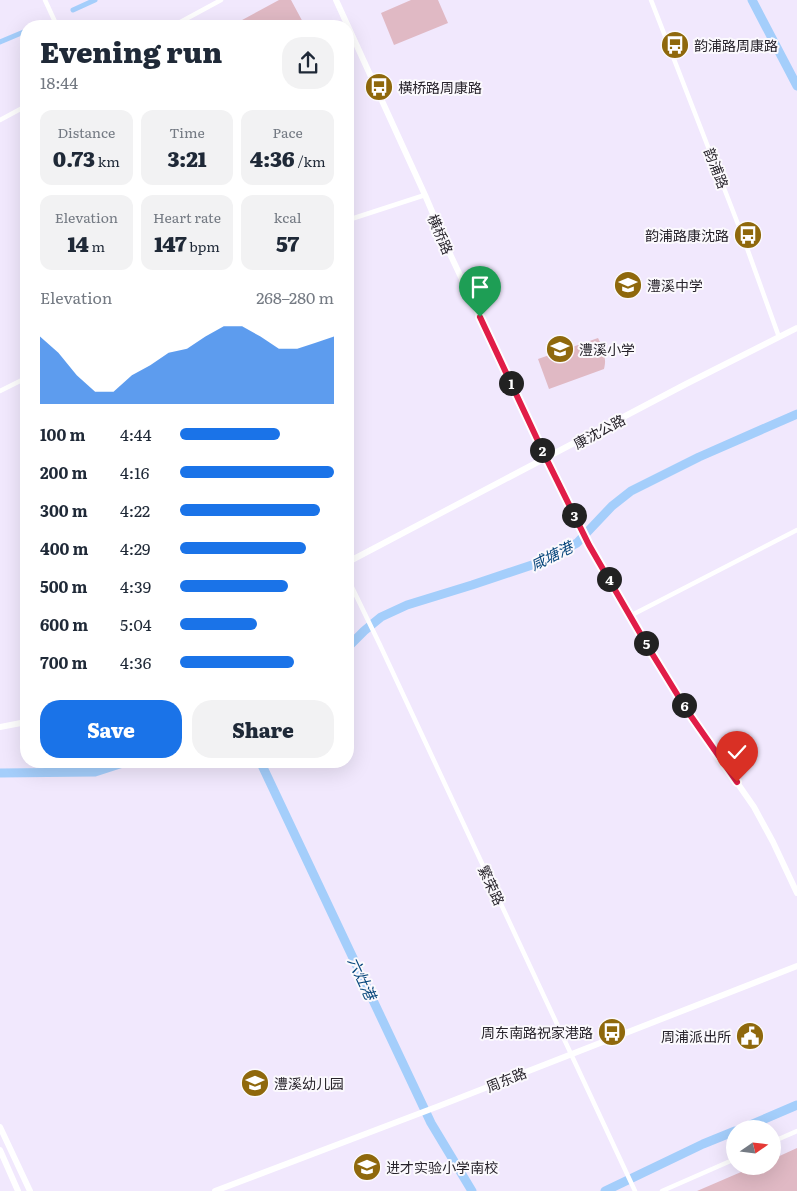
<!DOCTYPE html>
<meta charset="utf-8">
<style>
body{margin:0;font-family:Literata,"Noto Sans SC",serif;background:#f2f2f3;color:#1f2937;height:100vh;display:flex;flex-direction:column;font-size:19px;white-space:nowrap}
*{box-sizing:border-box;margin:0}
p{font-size:16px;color:#747a83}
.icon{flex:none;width:28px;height:28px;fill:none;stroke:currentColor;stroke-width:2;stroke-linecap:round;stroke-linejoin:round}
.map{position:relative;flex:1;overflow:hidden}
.drawer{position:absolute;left:20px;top:20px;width:334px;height:748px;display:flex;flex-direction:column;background:#fff;border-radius:20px;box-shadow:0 5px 20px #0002}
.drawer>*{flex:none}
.needle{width:32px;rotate:76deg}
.buttons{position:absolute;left:726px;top:1120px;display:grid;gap:10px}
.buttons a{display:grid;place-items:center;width:55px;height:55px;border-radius:50%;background:#fff;box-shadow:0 5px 20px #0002;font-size:25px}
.pin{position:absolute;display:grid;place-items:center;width:42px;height:42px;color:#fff;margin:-51px -21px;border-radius:50% 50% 50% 0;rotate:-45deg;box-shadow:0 0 5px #0007}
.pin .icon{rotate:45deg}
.km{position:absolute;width:25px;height:25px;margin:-12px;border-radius:50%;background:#222;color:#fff;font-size:14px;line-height:25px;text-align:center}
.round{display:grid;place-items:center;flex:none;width:52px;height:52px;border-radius:20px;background:#f2f2f3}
.head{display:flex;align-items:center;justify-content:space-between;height:85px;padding:0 20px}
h1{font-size:28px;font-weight:800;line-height:38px}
.stats{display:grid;grid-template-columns:repeat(3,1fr);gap:8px;height:85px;padding:5px 20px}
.stats div{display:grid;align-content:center;border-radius:12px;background:#f2f2f3;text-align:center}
.stats b{font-size:21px;font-weight:800}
.stats small{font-size:14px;font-weight:400}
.stats p{font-size:14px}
.chart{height:140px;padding:10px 20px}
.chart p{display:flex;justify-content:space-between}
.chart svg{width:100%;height:90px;margin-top:5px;fill:#1a73e8;opacity:.7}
.cta{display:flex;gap:10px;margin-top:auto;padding:10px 20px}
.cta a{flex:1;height:58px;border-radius:20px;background:#1a73e8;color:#fff;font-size:20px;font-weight:800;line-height:58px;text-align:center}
.cta a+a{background:#f2f2f3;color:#1f2937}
ul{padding:0 20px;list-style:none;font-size:16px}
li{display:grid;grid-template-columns:80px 60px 1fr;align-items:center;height:38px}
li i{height:12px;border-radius:6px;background:#1a73e8}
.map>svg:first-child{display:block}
</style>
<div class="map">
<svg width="797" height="1191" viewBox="0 0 797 1191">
<rect width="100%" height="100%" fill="#f1e8fd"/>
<path fill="#e0b9c4" d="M 279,0 L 291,0 L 305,26 L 231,26 Z
M 411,0 L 438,0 L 448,23 L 394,45 L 381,13 Z
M 598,338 L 602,346 L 597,349 C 606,354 606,360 604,369 L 549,389 L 538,359 Z
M 797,1148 L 797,1191 L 697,1191 L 755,1166 L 772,1166 L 773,1159 Z"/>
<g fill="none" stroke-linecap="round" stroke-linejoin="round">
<path stroke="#a4cefb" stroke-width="5" d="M 73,10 L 95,0
M 0,42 L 26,31"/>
<path stroke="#a4cefb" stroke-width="9" d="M 752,0 L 797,86
M 348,647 L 364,631 L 381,617 L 407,605 L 472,585 L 541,562 L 577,543 L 612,506 L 631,491 L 699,457 L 797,414
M 260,761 L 431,1123 L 472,1191
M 0,773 L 95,772 L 129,761
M 741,1129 L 797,1105
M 605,1191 L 703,1144 L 735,1131"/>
<path stroke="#fff" stroke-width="4.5" d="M 45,0 L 57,26
M 651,0 L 743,237 L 779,337
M 173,26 L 221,0
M 0,120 L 26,106
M 348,220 L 425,195
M 0,391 L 26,378
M 348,579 L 380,645 L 635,1191
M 630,616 L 797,530
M 772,1142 L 797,1131
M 662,1191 L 735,1159"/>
<path stroke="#fff" stroke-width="6" d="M 336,0 L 425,195 L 451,256 L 546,458 L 576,521 L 589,545 L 648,647 L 688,712 L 754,807 L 773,842 L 797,893
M 348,562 L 686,384 L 797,328
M 0,727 L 26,722
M 0,1127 L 30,1191
M 0,1150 L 18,1191
M 215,1191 L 439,1106 L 797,966"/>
</g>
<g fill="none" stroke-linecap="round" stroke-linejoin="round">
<defs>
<path id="route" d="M 480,317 L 546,458 L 589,545 L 648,647 L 688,712 L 737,782"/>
</defs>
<use href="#route" stroke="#fff" stroke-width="10"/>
<use href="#route" stroke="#e11d48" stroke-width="6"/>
</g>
<defs>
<symbol id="bus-disc" viewBox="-11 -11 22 22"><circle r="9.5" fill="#8f680c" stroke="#fbf9fd"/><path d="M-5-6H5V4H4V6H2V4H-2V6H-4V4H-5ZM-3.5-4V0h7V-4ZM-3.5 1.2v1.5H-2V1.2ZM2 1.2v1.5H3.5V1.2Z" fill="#fff"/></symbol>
<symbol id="school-disc" viewBox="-11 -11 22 22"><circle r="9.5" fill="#8f680c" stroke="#fbf9fd"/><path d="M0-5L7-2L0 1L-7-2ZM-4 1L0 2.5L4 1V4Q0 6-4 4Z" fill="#fff"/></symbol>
<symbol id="civic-disc" viewBox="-11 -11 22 22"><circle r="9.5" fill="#8f680c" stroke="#fbf9fd"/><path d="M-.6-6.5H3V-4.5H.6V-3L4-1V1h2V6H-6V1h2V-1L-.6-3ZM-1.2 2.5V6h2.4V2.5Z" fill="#fff"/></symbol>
</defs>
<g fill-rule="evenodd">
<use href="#bus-disc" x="659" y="29" width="32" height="32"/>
<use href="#bus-disc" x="363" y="71" width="32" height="32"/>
<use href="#bus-disc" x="732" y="219" width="32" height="32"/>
<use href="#school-disc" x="612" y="269" width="32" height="32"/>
<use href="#school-disc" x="544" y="333" width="32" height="32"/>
<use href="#bus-disc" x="596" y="1016" width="32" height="32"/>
<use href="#civic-disc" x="734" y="1020" width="32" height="32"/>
<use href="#school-disc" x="239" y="1067" width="32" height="32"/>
<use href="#school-disc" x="351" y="1151" width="32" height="32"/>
</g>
<g text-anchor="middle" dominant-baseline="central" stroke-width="4" stroke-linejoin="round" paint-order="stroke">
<g font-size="14" fill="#27232b" stroke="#fbf9fd" text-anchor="start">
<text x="694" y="45">韵浦路周康路</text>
<text x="398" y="87">横桥路周康路</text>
<text x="729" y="235" text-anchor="end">韵浦路康沈路</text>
<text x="647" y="285">澧溪中学</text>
<text x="579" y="349">澧溪小学</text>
<text x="593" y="1032" text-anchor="end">周东南路祝家港路</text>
<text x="731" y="1036" text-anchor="end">周浦派出所</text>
<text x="274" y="1083">澧溪幼儿园</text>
<text x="386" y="1167">进才实验小学南校</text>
</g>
<g font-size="14" fill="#27232b" stroke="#fbf9fd">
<text transform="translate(717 168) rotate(69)">韵浦路</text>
<text transform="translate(441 234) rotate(67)">横桥路</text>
<text transform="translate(599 431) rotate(-28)">康沈公路</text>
<text transform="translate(492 885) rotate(65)">繁荣路</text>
<text transform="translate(506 1079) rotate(-22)">周东路</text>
</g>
<g font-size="15" font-style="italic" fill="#08477c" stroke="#fbf9fd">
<text transform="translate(551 555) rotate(-26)">咸塘港</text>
<text transform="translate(363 978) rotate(65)">六灶港</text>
</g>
</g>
</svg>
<div class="buttons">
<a><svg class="needle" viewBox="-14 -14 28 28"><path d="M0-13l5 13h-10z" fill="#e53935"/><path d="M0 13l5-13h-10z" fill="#747a83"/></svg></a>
</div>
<div class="pin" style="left:480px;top:317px;background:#1e9e55"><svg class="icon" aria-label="arrive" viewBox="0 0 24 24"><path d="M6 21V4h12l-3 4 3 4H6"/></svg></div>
<div class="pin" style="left:737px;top:782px;background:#d93025"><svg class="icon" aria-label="check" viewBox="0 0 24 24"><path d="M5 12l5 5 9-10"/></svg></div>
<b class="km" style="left:511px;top:383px">1</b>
<b class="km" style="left:542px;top:450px">2</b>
<b class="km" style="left:574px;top:515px">3</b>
<b class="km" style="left:609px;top:579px">4</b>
<b class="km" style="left:646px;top:643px">5</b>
<b class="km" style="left:684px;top:705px">6</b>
<section class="drawer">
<div class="head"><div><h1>Evening run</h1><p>18:44</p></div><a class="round"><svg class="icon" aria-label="share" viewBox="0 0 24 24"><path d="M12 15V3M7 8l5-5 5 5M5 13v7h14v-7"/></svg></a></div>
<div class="stats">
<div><p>Distance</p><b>0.73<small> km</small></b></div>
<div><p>Time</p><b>3:21</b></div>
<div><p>Pace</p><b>4:36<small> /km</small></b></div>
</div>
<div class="stats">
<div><p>Elevation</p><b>14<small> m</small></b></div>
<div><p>Heart rate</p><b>147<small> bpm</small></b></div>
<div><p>kcal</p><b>57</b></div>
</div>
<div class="chart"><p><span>Elevation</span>268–280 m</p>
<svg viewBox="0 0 160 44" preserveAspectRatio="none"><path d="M0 44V11L10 19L20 30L30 38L40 38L50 30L60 25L70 19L80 17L90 11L100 6L110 6L120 11L130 17L140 17L150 14L160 11V44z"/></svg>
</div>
<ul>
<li><b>100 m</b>4:44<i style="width:65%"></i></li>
<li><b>200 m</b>4:16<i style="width:100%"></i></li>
<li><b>300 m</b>4:22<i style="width:91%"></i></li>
<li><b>400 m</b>4:29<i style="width:82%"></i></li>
<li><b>500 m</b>4:39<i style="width:70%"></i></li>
<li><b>600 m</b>5:04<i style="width:50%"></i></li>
<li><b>700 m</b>4:36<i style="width:74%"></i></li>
</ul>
<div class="cta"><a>Save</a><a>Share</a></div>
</section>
</div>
